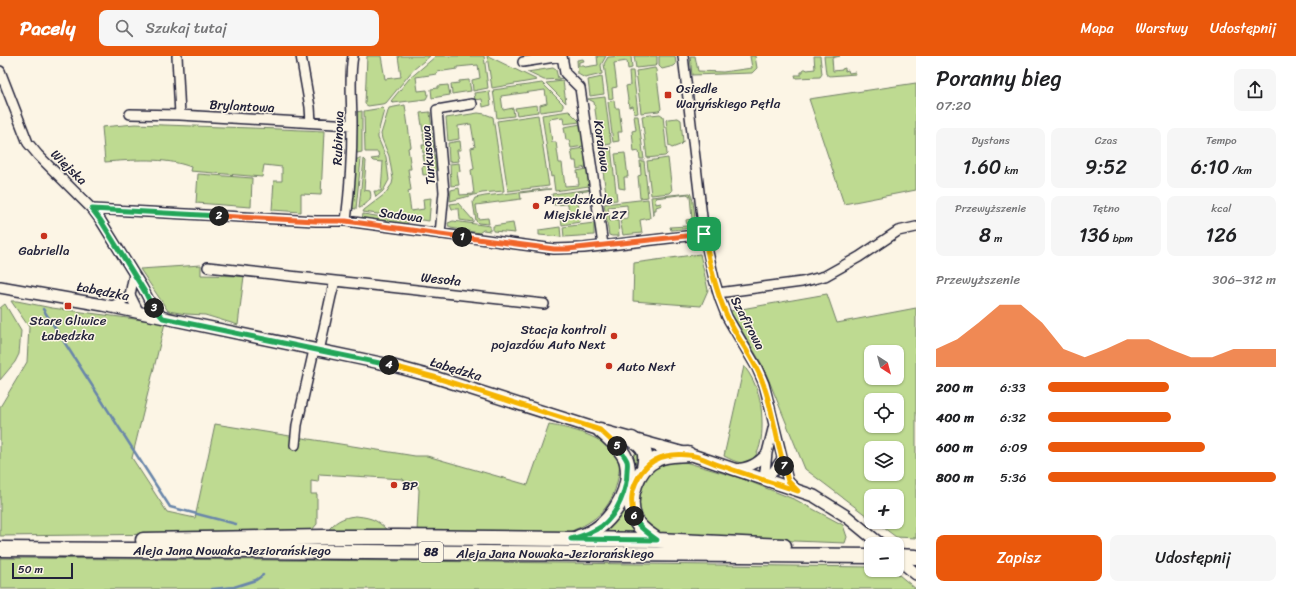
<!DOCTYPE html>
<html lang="pl">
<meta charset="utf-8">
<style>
body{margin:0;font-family:Sriracha,sans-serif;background:#f6f6f6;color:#202124;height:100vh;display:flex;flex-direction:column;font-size:15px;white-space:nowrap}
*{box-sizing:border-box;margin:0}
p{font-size:13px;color:#757577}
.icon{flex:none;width:22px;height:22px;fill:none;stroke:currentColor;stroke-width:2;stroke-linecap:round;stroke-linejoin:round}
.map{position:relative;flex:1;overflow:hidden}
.sheet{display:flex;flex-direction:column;background:#fff;width:380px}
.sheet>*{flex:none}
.needle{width:26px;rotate:144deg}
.controls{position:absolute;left:864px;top:289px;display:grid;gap:8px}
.controls a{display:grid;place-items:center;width:40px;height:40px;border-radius:8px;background:#fff;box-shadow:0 1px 3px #0004;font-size:20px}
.scale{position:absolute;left:12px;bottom:10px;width:61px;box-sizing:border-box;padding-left:4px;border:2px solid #22223b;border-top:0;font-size:11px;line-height:14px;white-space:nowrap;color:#22223b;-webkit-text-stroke:3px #fcf5e5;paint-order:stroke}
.pin{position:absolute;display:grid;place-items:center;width:34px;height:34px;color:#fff;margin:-17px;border-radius:8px;box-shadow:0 2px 6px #0006}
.km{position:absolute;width:20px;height:20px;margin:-10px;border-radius:50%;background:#222;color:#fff;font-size:11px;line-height:20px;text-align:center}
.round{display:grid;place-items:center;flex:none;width:42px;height:42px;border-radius:8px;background:#f6f6f6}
.summary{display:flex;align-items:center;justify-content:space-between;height:68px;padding:0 20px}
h1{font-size:22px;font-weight:600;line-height:30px}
.metrics{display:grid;grid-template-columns:repeat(3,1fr);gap:6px;height:68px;padding:4px 20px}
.metrics div{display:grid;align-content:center;border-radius:8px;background:#f6f6f6;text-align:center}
.metrics b{font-size:20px;font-weight:600}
.metrics small{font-size:11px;font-weight:400}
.metrics p{font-size:11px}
.chart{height:112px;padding:8px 20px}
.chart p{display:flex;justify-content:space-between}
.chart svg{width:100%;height:72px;margin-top:4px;fill:#ea580c;opacity:.7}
.cta{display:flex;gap:8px;margin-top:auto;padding:8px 20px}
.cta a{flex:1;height:46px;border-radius:8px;background:#ea580c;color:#fff;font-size:16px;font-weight:600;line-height:46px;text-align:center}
.cta a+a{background:#f6f6f6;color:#202124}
ul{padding:0 20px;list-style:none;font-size:13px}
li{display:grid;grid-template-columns:64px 48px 1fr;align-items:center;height:30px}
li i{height:10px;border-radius:5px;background:#ea580c}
header{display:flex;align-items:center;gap:24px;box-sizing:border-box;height:56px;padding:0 20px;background:#ea580c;color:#fff}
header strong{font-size:19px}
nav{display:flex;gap:22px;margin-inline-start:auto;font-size:14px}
.search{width:280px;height:36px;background:#f6f6f6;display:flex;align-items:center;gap:10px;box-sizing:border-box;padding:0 14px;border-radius:8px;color:#757577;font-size:15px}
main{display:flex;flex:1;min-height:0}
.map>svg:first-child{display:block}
</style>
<header>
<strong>Pacely</strong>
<div class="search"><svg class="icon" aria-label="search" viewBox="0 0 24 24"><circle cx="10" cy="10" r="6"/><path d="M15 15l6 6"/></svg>Szukaj tutaj</div>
<nav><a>Mapa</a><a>Warstwy</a><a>Udostępnij</a></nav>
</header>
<main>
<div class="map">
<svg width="916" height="533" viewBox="0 0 916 533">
<rect width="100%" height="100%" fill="#fcf5e5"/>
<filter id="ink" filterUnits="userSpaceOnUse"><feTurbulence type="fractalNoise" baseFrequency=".025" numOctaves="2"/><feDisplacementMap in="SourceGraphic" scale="8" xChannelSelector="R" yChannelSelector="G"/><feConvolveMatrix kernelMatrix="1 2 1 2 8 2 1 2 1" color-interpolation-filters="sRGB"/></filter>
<g filter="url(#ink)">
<path fill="#beda91" stroke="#707e66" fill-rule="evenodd" d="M 367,0 L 381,0 L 385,23 L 401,21 L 398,0 L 430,0 L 413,14 L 386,47 L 382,48 L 368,50 L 365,48 Z
M 436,0 L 484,0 L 488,32 L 473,35 L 472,24 L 480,22 L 478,9 L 457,11 L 457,13 L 437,16 L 437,18 L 416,21 L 418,35 L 427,34 L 428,39 L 426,43 L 393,47 L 391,45 L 409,23 Z
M 487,0 L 488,0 L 537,24 L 492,32 Z
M 597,0 L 606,0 L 601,9 L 602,18 L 585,22 L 578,18 L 577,4 L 583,3 L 584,5 L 579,6 L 579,10 L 584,10 L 585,11 L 598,9 Z
M 620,0 L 631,0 L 632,12 L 628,13 L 627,5 L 614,7 L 617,31 L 612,32 L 613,42 L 609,43 L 604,8 L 608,1 Z
M 634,0 L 657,0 L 657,8 L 655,10 L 636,12 Z
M 659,0 L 675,0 L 676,8 L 674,10 L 662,13 L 659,10 Z
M 690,0 L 695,0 L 698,15 L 723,16 L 752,12 L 750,0 L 755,0 L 757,12 L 752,17 L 692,19 Z
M 814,0 L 820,0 L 822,18 L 820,21 L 796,22 L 795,19 L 801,19 L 801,16 L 803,16 L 803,13 L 806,13 L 807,14 L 815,13 Z
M 824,0 L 840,0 L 832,2 L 833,15 L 842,14 L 842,13 L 845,12 L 845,15 L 848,14 L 849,17 L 855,16 L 856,18 L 829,20 L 826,18 Z
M 553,12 L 556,14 L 558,22 L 562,23 L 544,24 L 527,16 Z
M 655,12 L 656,14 L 661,53 L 659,55 L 641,57 L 636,15 Z
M 629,15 L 633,15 L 638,57 L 634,58 L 633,50 L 629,51 L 626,30 L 630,29 Z
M 602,21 L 604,38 L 590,40 L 588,24 Z
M 469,24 L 471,35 L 452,38 L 451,28 L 459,27 L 459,25 Z
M 563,25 L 566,47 L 546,27 Z
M 542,27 L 563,48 L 563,53 L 540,56 L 540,49 L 547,47 L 545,34 L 501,40 L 503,54 L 513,52 L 514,60 L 497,62 L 493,34 Z
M 916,27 L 916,134 L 844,148 L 809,43 Z
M 448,29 L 450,39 L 432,42 L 431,33 L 438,32 L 438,30 Z
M 489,35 L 491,49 L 483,51 L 482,43 L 475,44 L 474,37 Z
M 605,41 L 611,88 L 600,90 L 594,46 L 588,43 Z
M 614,44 L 615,52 L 619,52 L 622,76 L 618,76 L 619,85 L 613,86 L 608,46 Z
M 405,49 L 411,91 L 408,92 L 411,113 L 408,113 L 411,134 L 408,135 L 411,155 L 424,153 L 423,143 L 431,142 L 429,165 L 363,156 L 364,154 L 385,138 L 392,128 L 393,123 L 389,100 L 382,83 L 381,78 L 389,52 Z
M 537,49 L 538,56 L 517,59 L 515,52 Z
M 382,52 L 384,54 L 378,77 L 378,82 L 386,101 L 389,124 L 383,135 L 376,141 L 374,135 L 381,135 L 383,106 L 373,105 L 371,103 L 379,102 L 378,96 L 365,96 L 364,55 Z
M 362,55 L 362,96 L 357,97 L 356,95 L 356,56 Z
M 569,55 L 580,66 L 564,68 L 563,61 L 549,63 L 552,86 L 556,86 L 559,107 L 562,107 L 565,130 L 579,129 L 577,115 L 587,113 L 589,130 L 555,135 L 553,120 L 551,121 L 542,59 Z
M 430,56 L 432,74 L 423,76 L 420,57 Z
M 478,57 L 485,58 L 493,61 L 504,135 L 482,137 L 450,145 L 451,134 L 459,132 L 460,139 L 474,138 L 471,114 L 474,113 L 471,92 L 475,91 L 471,68 L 458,70 L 459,83 L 448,85 L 446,62 Z
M 660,58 L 663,60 L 667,98 L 665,100 L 647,102 L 642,60 Z
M 538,59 L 549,130 L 508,135 L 497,65 Z
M 634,60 L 638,60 L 644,103 L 640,103 L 639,95 L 634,96 L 632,75 L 636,74 Z
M 678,62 L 681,64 L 683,86 L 680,89 L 672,92 L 669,90 L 666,64 L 668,63 Z
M 135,68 L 280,73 L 324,75 L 321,139 L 301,138 L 301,156 L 272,154 L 274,125 L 282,125 L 282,111 L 264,109 L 262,121 L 190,115 L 191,111 C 165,101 132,104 105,106 L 102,71 Z
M 581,68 L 584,90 L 571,92 L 569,84 L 566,84 L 564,71 Z
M 432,77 L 434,96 L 423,97 L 422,89 L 425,89 L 423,78 Z
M 460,85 L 461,94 L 457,94 L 459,105 L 449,106 L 448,87 Z
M 611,91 L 617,144 L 607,145 L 600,93 Z
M 584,92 L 586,111 L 577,113 L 576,105 L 573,105 L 571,94 Z
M 625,97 L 628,121 L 624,121 L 625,133 L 619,132 L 615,98 Z
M 434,98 L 436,114 L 432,118 L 423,119 L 422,111 L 425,110 L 423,99 Z
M 668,102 L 672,135 L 670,137 L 651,139 L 647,105 Z
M 356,103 L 361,103 L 356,153 L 351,152 L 355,105 Z
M 364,103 L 366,105 L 364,134 L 370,135 C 373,144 367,147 360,152 L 359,152 Z
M 640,105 L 644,105 L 648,141 L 640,142 L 638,120 L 641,119 Z
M 459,107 L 460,115 L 457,116 L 459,129 L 451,130 L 450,108 Z
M 198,118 L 252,122 L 251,151 L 196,147 Z
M 545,133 L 551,133 L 520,137 L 521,143 L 476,149 L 478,163 L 488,162 L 489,168 L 478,167 L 476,165 L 473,146 L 475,142 L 485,140 Z
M 592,133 L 587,135 L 577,136 L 580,166 L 562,169 L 561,163 L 569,161 L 568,148 L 554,149 L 552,138 Z
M 690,137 C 693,142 693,147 694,153 C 697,175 689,172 671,174 L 670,171 L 687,170 L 686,164 L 692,163 L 690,140 L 687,138 L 655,142 L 656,148 L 661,147 L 662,149 L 656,151 L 656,154 L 653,154 L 653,160 L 651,141 Z
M 648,143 L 650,162 L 640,164 L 642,177 L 623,179 L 620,164 L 628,163 L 627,149 L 608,151 L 610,165 L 618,164 L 619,180 L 612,180 L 609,179 L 604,148 Z
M 458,147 L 473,164 L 473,166 L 460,164 L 459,153 L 452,153 L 450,148 Z
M 363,158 L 408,165 L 407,170 L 362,163 Z
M 453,165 L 490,170 L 490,175 L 483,174 L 479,177 L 451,172 L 449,171 L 448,167 Z
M 513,167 L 515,177 L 493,175 L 493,170 Z
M 594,167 L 594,179 L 564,181 L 563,171 Z
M 560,171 L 561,181 L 539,179 L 539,174 Z
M 700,198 L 708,234 L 701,250 L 633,245 L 634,207 Z
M 201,209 L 201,219 L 244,220 L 238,269 L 205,259 L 186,258 L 168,255 L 140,213 Z
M 827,238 L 837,267 L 916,252 L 916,482 L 896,481 L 876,466 L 897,466 L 897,440 L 871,440 L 871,463 L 805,413 L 763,310 L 730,255 ZM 871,296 L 897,296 L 897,322 L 871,322 ZM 871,344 L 897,344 L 897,370 L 871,370 ZM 871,392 L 897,392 L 897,418 L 871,418 Z
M 11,245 L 17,245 L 52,252 L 165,267 L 132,402 L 167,456 L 195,462 L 215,368 L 415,400 L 427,400 L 528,429 L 549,369 C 570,372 607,381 617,401 C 621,407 619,415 618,422 C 612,454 593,468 563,478 L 417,476 L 419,434 L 417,429 L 413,426 L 404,425 L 403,423 L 319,418 L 318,426 L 311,425 L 311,438 L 317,438 L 317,468 L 311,475 L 269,477 L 264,474 L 259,477 L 0,480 L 0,351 L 27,306 L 29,271 Z
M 5,248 L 21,275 L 19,298 L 15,306 L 0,324 L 0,252 Z
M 744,310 C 751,319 756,329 759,340 C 763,356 767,405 744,407 C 737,407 730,403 724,400 Z
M 639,395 L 641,398 L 634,421 L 643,480 L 594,480 L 612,464 L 633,401 L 636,396 Z
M 667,404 L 685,406 L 743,423 L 796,444 L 843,469 L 847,481 L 845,487 L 667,480 L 656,477 L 646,469 C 645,463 639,458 638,452 C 633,429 649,414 667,404 Z
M 356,460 C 375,462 378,465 391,478 L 326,477 C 334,466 342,461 356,460 Z
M 0,502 L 405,505 L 871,511 L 871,514 L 893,514 L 916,533 L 0,533 Z"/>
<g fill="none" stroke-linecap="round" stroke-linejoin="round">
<path stroke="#6986aa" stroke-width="2.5" d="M 43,253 L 170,451 L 236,468
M 212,533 L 234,531 L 256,524 L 263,519"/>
<defs>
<path id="minor" d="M 177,0 L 180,59
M 301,0 L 310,51 L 311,66
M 562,0 L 565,17 L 580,32 L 603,189
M 683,0 L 704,178 L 714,223 L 720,243 L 727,261 L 757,312 L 764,328 L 788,425 L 797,434
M 523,6 L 561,0
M 0,15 L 28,87 L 38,99 L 92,153 L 101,165 L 142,231 L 150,246 L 163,262
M 130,58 L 180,59 L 352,69
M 92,153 L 316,165 L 346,165 L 554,193 L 584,192 L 704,178
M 346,165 C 350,133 352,100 352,67 C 352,47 349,20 353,0
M 440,178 L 444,136 L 437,54 L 472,48
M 208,211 L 335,225
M 134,218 L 130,239 L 139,257
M 718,237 L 802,226 L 825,220 L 859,201 L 898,175 L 916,171
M 110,251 L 117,248 L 130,239
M 319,295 L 331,240 L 335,225 L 544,248
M 295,389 L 297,369 L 314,294
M 734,413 C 749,412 757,408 767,397
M 764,424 L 767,397 L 774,369
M 764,424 L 773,416 L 782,403"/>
<path id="tertiary" d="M 0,231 L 103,249 L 390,309 L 434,321 L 600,374 L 695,400 L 814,440 L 846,460 L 880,488
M 897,502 L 916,518"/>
<path id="primary" d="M 632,383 C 645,392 647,396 644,412
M 579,481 C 608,474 633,436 627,407 C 625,395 608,381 600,374
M 143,484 L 325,481 L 399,481 L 657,484 L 784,490
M 657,484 C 649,478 639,473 635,463 C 626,442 637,412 657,403 C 666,398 678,399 688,398
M 0,493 L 871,500
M 897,500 L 916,501"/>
</defs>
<use href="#minor" stroke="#22223b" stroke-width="12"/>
<use href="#tertiary" stroke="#22223b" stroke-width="14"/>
<use href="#primary" stroke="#22223b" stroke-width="17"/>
<use href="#minor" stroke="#fcf5e5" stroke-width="9"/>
<use href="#tertiary" stroke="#fcf5e5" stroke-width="11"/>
<use href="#primary" stroke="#fcf5e5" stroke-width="14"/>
</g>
</g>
<g fill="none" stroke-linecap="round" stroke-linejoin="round" filter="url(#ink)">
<defs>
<path id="split-1" d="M 462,181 L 554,193 L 568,193 L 704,178"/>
<path id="split-2" d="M 219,160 L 316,165 L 346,165 L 462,181"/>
<path id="split-3" d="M 154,252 L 150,246 L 145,236 L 101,165 L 92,153 L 219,160"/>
<path id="split-4" d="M 154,252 L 163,262 L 389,309"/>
<path id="split-5" d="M 389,309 L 434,321 L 600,374 L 617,390"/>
<path id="split-6" d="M 617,390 C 620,394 625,400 627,405 C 628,408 627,412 627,415 C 627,434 618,457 602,470 C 592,477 582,480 571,483 L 657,484 C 648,477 637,471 634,460"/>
<path id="split-7" d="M 634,460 C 630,446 631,435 638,422 C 648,403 667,397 688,399 C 698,399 710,406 719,409 C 746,418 772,427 798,435 L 788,425 L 784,410"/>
<path id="split-8" d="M 704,178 C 709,205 715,234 727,260 C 737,283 755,303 763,327 C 773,354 776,383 784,410"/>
</defs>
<use href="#split-1" stroke="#fff" stroke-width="8"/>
<use href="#split-2" stroke="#fff" stroke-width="8"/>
<use href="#split-3" stroke="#fff" stroke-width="8"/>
<use href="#split-4" stroke="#fff" stroke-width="8"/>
<use href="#split-5" stroke="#fff" stroke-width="8"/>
<use href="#split-6" stroke="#fff" stroke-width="8"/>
<use href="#split-7" stroke="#fff" stroke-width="8"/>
<use href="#split-8" stroke="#fff" stroke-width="8"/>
<use href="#split-1" stroke="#f0652b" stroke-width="5"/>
<use href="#split-2" stroke="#f0652b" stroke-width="5"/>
<use href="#split-3" stroke="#22a559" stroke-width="5"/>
<use href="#split-4" stroke="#22a559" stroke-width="5"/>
<use href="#split-5" stroke="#f5b400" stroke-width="5"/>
<use href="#split-6" stroke="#22a559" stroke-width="5"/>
<use href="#split-7" stroke="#f5b400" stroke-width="5"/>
<use href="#split-8" stroke="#f5b400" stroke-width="5"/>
</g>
<g fill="#c8321e" stroke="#fcf5e5" stroke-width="1.5">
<rect x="664" y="35" width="8" height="8" rx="2"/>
<circle cx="536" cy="150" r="4"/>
<circle cx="44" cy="180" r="4"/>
<rect x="64" y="246" width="8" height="8" rx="2"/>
<circle cx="614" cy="280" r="4"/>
<circle cx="609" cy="310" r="4"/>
<circle cx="394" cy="429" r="4"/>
</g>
<g text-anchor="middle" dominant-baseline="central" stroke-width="3" stroke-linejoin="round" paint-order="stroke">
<rect fill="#fcf5e5" stroke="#63616e" stroke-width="1" x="419" y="486" width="24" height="20" rx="3"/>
<g font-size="12" font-weight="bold" fill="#22223b">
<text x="431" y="496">88</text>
</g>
<g font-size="13" fill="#22223b" stroke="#fcf5e5" text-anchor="start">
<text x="676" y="32">Osiedle<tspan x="676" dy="15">Waryńskiego Pętla</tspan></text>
<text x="544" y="143">Przedszkole<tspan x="544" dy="15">Miejskie nr 27</tspan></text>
<text x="44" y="194" text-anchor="middle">Gabriella</text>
<text x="68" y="264" text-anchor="middle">Stare Gliwice<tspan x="68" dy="15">Łabędzka</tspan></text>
<text x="606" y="273" text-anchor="end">Stacja kontroli<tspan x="606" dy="15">pojazdów Auto Next</tspan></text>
<text x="617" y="310">Auto Next</text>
<text x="402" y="429">BP</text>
</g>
<g font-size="13" fill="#22223b" stroke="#fcf5e5">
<text transform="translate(242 50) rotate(3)">Brylantowa</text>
<text transform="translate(338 82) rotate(-88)">Rubinowa</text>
<text transform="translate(602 90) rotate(82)">Koralowa</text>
<text transform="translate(428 99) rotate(-95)">Turkusowa</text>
<text transform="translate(69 111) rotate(44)">Wiejska</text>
<text transform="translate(401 159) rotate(8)">Sadowa</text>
<text transform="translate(441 223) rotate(6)">Wesoła</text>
<text transform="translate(103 235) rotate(11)">Łabędzka</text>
<text transform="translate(748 267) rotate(62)">Szafirowa</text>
<text transform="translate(456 313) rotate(17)">Łabędzka</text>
<text x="232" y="494">Aleja Jana Nowaka-Jeziorańskiego</text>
<text x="555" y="497">Aleja Jana Nowaka-Jeziorańskiego</text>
</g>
</g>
</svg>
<div class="controls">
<a><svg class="needle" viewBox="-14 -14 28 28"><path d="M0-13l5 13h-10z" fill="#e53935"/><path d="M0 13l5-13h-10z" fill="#757577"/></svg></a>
<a><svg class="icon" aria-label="locate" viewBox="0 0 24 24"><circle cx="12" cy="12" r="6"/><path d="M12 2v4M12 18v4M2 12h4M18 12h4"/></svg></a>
<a><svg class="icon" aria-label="layers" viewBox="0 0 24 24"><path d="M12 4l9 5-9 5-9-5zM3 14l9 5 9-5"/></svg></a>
<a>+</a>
<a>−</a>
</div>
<div class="scale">50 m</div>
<div class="pin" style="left:704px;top:178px;background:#1e9e55"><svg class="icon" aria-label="arrive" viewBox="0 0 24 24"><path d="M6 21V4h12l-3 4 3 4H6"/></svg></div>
<b class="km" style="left:462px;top:181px">1</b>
<b class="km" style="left:219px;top:160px">2</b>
<b class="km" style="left:154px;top:252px">3</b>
<b class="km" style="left:389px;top:309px">4</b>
<b class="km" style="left:617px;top:390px">5</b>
<b class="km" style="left:634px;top:460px">6</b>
<b class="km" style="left:784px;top:410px">7</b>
</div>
<section class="sheet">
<div class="summary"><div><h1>Poranny bieg</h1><p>07:20</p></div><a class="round"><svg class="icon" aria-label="share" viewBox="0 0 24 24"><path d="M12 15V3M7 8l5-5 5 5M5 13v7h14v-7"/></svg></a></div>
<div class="metrics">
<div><p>Dystans</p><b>1.60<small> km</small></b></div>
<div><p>Czas</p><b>9:52</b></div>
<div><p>Tempo</p><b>6:10<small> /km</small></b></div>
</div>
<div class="metrics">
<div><p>Przewyższenie</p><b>8<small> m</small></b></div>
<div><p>Tętno</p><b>136<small> bpm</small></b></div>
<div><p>kcal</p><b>126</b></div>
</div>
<div class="chart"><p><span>Przewyższenie</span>306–312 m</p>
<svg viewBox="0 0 160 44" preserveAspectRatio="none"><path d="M0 44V33L10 27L20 17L30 6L40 6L50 17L60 33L70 38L80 33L90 27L100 27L110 33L120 38L130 38L140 33L150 33L160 33V44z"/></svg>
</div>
<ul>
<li><b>200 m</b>6:33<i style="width:53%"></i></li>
<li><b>400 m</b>6:32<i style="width:54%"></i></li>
<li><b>600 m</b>6:09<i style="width:69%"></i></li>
<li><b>800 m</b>5:36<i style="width:100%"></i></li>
</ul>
<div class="cta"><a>Zapisz</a><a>Udostępnij</a></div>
</section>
</main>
